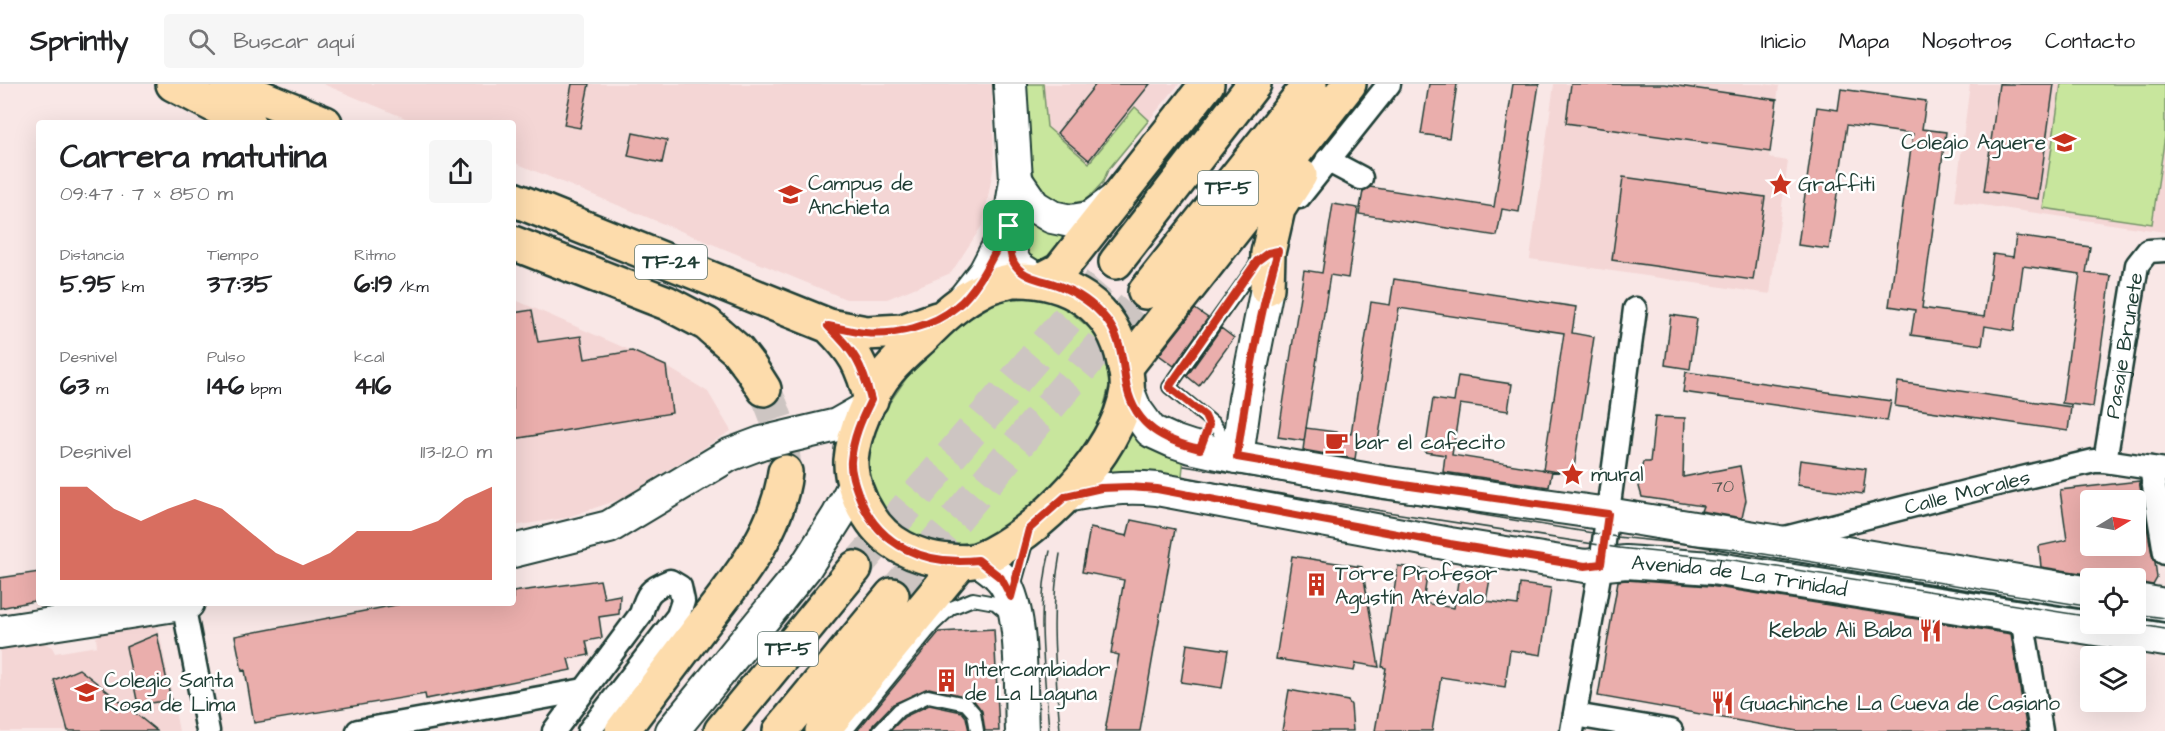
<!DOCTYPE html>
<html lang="es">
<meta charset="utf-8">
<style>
body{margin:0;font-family:"Architects Daughter",sans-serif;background:#f6f6f6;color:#202124;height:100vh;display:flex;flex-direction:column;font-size:22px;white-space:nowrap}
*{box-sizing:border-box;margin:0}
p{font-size:20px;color:#757577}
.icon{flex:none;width:33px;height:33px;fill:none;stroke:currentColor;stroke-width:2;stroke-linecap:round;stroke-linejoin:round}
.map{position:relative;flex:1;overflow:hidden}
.sheet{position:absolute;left:36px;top:36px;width:480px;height:486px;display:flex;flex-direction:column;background:#fff;border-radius:6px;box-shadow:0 6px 24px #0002}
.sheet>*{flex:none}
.needle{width:39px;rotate:80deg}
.buttons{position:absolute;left:2080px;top:406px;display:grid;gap:12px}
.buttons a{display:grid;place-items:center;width:66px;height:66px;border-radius:6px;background:#fff;box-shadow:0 6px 24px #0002;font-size:30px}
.pin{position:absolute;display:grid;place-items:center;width:51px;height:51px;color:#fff;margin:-26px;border-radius:12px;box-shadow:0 3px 9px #0006}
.round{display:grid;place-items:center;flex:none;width:63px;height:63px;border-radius:6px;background:#f6f6f6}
.head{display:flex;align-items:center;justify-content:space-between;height:102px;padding:0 24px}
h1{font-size:33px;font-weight:800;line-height:45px}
.metrics{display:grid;grid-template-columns:repeat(3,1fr);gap:9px;height:102px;padding:6px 24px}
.metrics div{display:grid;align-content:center}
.metrics b{font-size:26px;font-weight:800}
.metrics small{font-size:16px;font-weight:400}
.metrics p{font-size:16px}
.chart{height:168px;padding:12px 24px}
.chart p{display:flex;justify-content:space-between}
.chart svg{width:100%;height:108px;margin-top:6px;fill:#c8321e;opacity:.7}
header{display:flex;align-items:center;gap:36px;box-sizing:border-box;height:84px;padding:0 30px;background:#fff;border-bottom:2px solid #e0e0e0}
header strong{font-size:28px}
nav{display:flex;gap:33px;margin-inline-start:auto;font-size:21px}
.search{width:420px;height:54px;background:#f6f6f6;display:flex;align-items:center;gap:15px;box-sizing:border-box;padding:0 21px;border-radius:6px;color:#757577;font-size:22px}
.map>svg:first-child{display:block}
</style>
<header>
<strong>Sprintly</strong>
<div class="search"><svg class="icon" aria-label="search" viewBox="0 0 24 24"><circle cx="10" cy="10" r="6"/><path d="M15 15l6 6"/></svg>Buscar aquí</div>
<nav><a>Inicio</a><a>Mapa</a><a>Nosotros</a><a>Contacto</a></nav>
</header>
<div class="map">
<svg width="2165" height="647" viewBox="0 0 2165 647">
<rect width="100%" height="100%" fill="#f9e7e6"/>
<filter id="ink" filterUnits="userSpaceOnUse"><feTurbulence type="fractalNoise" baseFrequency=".0167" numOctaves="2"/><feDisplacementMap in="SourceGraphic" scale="12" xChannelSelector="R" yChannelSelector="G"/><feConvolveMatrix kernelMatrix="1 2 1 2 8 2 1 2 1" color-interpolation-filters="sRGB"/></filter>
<g filter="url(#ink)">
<path fill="#f4d6d5" d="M 323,0 L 992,0 L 994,81 L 983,140 L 951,189 L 887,215 L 846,215 L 513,78 L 513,39 L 417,39 Z
M 1026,0 L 1179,0 L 1108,86 L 1034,93 L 1026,47 Z
M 1554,0 L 1763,0 L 1779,2 L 1769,74 L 1788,77 L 1770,210 L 1530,175 Z
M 1970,0 L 2165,0 L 2165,148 L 1955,117 Z
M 513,215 L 666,282 L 708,308 L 731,347 L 621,415 L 565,434 L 513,442 Z
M 154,542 L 159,547 L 179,647 L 0,647 L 0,565 L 42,558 L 52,563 L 55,569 L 97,562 L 96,554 L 100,550 Z"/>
<path fill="#c8e69d" stroke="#749268" stroke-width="1.5" d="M 1026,0 L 1043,0 L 1047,43 L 1089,79 L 1135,23 L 1149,36 L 1108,86 L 1103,98 L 1091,111 L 1083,117 L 1068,120 L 1053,117 L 1043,110 L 1034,93 L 1026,47 Z
M 2061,0 L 2165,0 L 2165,52 L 2152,140 L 2043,124 Z
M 1027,130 L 1072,150 L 1045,178 L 1039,180 L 1024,175 L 1022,135 Z
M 1036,213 L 1062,221 L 1093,247 L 1106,273 L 1109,302 L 1101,333 L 1073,379 L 1052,403 L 1029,425 L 992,451 L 972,458 L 943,462 L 912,451 L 889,435 L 868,391 L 870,360 L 883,328 L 916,280 L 964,238 L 999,217 Z
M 1131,339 L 1184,373 L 1181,401 L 1096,397 Z"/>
<path fill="#eaaeac" stroke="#1f3d34" stroke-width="1.5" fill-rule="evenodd" d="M 572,0 L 589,0 L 580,44 L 564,41 Z
M 1096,0 L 1150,0 L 1089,76 L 1057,49 Z
M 1429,0 L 1457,0 L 1449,54 L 1421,50 Z
M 1513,0 L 1539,0 L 1519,128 L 1502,125 L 1497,152 L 1359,130 L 1363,107 L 1370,103 L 1494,123 Z
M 1571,0 L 1664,0 L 1777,16 L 1770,68 L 1566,39 Z
M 1999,0 L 2054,0 L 2038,115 L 1984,107 Z
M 1841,5 L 1926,17 L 1922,45 L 1946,48 L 1922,224 L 1984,233 L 1993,170 L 2013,173 L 2016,152 L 2090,163 L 2086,189 L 2111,192 L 2093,323 L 2062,319 L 2080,190 L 2023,182 L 2014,247 L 1985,242 L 1982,261 L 1911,251 L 1915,226 L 1889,222 L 1913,50 L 1847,41 L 1829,165 L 1798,161 L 1817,23 L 1838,26 Z
M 633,49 L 667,56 L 662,79 L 628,72 Z
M 1623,93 L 1765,113 L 1753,196 L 1612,176 Z
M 1333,120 L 1358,124 L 1348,194 L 1330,191 L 1304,357 L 1278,353 L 1304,186 L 1322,189 Z
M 1394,195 L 1576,223 L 1572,249 L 1594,253 L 1573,390 L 1543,386 L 1564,249 L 1399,224 L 1378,358 L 1358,355 L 1355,375 L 1303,366 L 1306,344 L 1351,350 L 1371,218 L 1390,221 Z
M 1195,225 L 1208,234 L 1174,282 L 1159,271 Z
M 532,226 L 538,258 L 581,252 L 585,275 L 632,267 L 666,282 L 672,329 L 513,355 L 513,229 Z
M 1671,231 L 1697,235 L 1690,285 L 1665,281 Z
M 1221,244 L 1234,254 L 1199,302 L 1187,292 Z
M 1686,288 L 1891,317 L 1887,337 L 1683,308 Z
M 1458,292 L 1512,300 L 1508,327 L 1460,320 L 1452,371 L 1552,387 L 1549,403 L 1443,388 L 1445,371 L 1425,368 L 1433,315 L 1454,318 Z
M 1898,298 L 2071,323 L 2068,347 L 1895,322 Z
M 1655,333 L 1685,334 L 1683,393 L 1740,382 L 1746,416 L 1742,434 L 1701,427 L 1703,422 L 1642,413 L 1638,399 L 1643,378 L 1650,378 Z
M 1800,376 L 1866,385 L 1863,410 L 1797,401 Z
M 2139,397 L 2152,471 L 2155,478 L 2157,494 L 2153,501 L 2136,498 L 2136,495 L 2104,495 L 2094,491 L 2041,483 L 2039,462 L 2067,456 L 2060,406 ZM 2091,417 L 2136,417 L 2136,462 L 2091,462 Z
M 1131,436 L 1175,445 L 1140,647 L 1105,647 L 1119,571 L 1111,569 L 1124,496 L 1082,488 L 1090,444 L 1127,452 Z
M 1292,472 L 1362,483 L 1379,583 L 1356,579 L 1354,587 L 1276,575 Z
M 1398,482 L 1428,486 L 1423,519 L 1454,524 L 1459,491 L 1490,495 L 1486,517 L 1518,521 L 1520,500 L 1551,504 L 1541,571 L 1510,566 L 1505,603 L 1441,593 L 1432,647 L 1375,647 L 1386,584 L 1382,583 Z
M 39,488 L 39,516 L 0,524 L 0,494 Z
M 600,496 L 604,514 L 620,511 L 619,530 L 599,533 L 602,554 L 586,557 L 589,571 L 568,575 L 571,586 L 426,615 L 425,610 L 254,639 L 245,586 L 242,587 L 235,552 L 406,519 L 513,519 L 513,508 Z
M 1626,496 L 1710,502 L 2011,550 L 2027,647 L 1797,647 L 1598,612 L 1618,497 Z
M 994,545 L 999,647 L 985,647 L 982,627 L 972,614 L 929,604 L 893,620 L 873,641 L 871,647 L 857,647 L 939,548 Z
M 157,550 L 171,616 L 138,621 L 126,563 Z
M 1187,560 L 1228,566 L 1222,604 L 1181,598 Z
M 79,585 L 130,625 L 157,647 L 68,647 L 54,596 Z
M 1289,606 L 1348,617 L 1351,621 L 1353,647 L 1282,647 Z
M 929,621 L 962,628 L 966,633 L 969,647 L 890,647 L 904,633 Z"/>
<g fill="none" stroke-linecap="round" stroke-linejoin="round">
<path stroke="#cdc5c2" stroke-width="33" stroke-dasharray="33 16" stroke-linecap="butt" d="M 764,305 C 779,336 783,353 785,388"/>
<path stroke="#cdc5c2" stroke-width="33" stroke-dasharray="33 16" stroke-linecap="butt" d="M 855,484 L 1116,178
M 892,511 L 1145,208"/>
<defs>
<path id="lane" d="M 1232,367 L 1214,340 L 1169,303 L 1261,174
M 1013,506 L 1027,456
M 846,647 L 933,541 L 951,524 L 973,515 L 995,519 L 1007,529
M 879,647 L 899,626 L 928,612 L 966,620 L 974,629 L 977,647"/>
<g id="street">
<path d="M 1327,76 L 1361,94"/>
<path d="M 1299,113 L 1389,0"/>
<path id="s1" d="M 2105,377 L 2137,181 L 2148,167 L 2165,166"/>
<path d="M 2151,384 L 2165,469"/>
<path id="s2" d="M 1781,455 L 1993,401 L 2094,377 L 2105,377 L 2165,386"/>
<path d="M 183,520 L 208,647"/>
<path d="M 2022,534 L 2041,647"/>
<path d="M 1575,631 L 1671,647"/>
<path d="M 358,647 L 584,606"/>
<path d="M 554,647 L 641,530 C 647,509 650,505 670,497 L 680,503 L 683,517 L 678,532 L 589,647"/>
<path d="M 1572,647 L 1601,480 L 1635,225"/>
</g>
<g id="secondary">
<path d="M 1010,0 L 1016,96 L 1009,142 L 1011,172 L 1017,183 L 1039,197"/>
<path d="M 1016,96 L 1034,122 L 1052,133 L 1071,137 L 1090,134 L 1114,116"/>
<path d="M 960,220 L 985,188 L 1009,142"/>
<path d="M 1127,305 L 1135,325 L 1151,347 L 1173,357 L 1191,363 L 1237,373 L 1382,398 L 1608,430 L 2091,509"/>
<path d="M 1237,373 L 1245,315 L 1267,204"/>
<path id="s3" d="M 1066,412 C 1099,405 1124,402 1157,405 L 1450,460 L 1585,482 L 1626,478 L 1712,484 L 2165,556"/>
<path d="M 513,467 L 609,443 L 729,371 L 761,359 L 837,341 L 867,324"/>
<path d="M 978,475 C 985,481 994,486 1000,493 C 1025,518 1020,611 1022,647"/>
<path d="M 2136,516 L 2165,521"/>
<path d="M 0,548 L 188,519"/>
<path d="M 672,647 L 805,484 L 838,432 L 855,400"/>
</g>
<path id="primary" d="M 173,0 L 248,39
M 229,0 L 325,39
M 513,115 L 829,242 L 866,249 L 903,247 L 937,235
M 513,159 L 667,219 L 707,240 L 737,266 L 750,283 L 764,305
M 1012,196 C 1067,194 1114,222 1124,279 C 1126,287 1128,297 1127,306 C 1119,369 1037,451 980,475 C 970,479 958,478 948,477 C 916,474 886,460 869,432 C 859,417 850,394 851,376 C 853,349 871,307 889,286 C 899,274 911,264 922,254 C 939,236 959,217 982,206 C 991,201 1002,199 1012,196 Z
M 829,242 C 855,268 862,280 871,316
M 622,647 C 648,613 674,578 700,544 C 736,497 778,449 785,388"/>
<path id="highway" d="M 1116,178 L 1254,0
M 1039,197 L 1060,186 L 1207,0
M 1267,204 L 1268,169 L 1278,125 L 1300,91
M 1145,208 L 1310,0
M 1125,284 L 1349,0
M 721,647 L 855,484
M 780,647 L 892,511
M 822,647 L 961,478"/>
</defs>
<use href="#lane" stroke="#1f3d34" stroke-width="16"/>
<use href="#street" stroke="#1f3d34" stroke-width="27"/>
<use href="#secondary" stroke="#1f3d34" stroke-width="36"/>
<use href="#primary" stroke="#1f3d34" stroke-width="38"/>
<use href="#highway" stroke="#1f3d34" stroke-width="38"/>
<use href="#lane" stroke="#fff" stroke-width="12"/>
<use href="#street" stroke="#fff" stroke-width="22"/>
<use href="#secondary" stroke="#fff" stroke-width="32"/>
<use href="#primary" stroke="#fddcac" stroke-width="33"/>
<use href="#highway" stroke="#fddcac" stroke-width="33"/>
<path stroke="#1f3d34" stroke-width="1.5" d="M 1184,382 L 1617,453 L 1733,465 L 2091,523
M 1182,393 L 1394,429 L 1619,464 L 1733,476 L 2091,533
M 2136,530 L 2165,534
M 2136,540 L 2165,545
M 1049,647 C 1045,588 1035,525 1050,467
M 1060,647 C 1056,588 1049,529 1060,470"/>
</g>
</g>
<g fill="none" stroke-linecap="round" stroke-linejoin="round" filter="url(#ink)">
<defs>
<path id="route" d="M 1009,142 C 1010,154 1008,172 1016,182 C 1026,195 1044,196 1057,201 C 1076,208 1093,219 1106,235 C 1123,256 1122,280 1127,304 C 1136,343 1165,357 1200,365 L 1209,341 L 1205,332 L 1169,303 L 1257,177 L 1268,169 L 1278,167 C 1258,234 1247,304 1237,373 L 1382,398 L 1608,430 L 1601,480 L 1585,482 L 1450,460 L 1157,405 L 1129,403 L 1101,404 L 1066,412 L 1029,445 L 1011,513 L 1001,494 L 978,476 C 927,482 878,463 859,412 C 855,401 850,388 851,377 C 853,354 861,336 871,316 C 862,280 855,268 828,242 C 840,244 853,248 865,249 C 894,252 934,242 956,223 C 979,205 995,167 1009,142 Z"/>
</defs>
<use href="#route" stroke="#fff" stroke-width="12"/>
<use href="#route" stroke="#c8321e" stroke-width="8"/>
</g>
<defs>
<symbol id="school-bare" viewBox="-9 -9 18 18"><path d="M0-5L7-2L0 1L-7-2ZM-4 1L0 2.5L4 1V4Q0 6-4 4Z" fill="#c8321e" stroke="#fff" stroke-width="2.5" paint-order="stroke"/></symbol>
<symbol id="sight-bare" viewBox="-9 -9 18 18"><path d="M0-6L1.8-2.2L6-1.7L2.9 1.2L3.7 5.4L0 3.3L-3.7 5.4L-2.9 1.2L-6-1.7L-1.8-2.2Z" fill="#c8321e" stroke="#fff" stroke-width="2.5" paint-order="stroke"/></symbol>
<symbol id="university-bare" viewBox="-9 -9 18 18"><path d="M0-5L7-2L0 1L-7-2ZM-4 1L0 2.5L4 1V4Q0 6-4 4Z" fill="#c8321e" stroke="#fff" stroke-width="2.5" paint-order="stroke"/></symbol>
<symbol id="cafe-bare" viewBox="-9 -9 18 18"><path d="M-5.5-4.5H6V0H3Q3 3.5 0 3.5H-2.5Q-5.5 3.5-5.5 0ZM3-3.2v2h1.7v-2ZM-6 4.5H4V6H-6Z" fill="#c8321e" stroke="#fff" stroke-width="2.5" paint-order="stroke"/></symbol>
<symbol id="building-bare" viewBox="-9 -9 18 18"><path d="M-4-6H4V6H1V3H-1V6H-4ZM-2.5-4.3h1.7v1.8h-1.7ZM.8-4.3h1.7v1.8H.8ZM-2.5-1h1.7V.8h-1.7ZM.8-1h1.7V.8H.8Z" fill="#c8321e" stroke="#fff" stroke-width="2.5" paint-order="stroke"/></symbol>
<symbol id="restaurant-bare" viewBox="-9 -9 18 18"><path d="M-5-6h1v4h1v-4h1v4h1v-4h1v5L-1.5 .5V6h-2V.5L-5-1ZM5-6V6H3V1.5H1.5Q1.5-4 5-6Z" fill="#c8321e" stroke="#fff" stroke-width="2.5" paint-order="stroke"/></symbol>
</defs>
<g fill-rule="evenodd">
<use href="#school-bare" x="2048" y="42" width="33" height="33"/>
<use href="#sight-bare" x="1764" y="84" width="33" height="33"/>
<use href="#university-bare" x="774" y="94" width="33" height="33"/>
<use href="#cafe-bare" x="1320" y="342" width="33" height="33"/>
<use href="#sight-bare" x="1556" y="374" width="33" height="33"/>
<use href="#building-bare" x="1300" y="484" width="33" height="33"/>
<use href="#restaurant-bare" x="1914" y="530" width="33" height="33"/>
<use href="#building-bare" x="930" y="580" width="33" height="33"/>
<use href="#school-bare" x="70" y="592" width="33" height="33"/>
<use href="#restaurant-bare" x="1706" y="602" width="33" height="33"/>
</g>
<g text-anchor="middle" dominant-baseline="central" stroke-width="5" stroke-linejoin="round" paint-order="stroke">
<g font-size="18" fill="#525952">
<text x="1723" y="402">70</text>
</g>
<g fill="#fff" stroke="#627771" stroke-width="1.5">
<rect x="1198" y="87" width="60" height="34" rx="4.5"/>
<rect x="635" y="161" width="72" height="34" rx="4.5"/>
<rect x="758" y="548" width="60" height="34" rx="4.5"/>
</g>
<g font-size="20" font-weight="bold" fill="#1f3d34">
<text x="1228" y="104">TF-5</text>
<text x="671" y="178">TF-24</text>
<text x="788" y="565">TF-5</text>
</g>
<g font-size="21" fill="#1f3d34" stroke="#fff" text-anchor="start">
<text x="2046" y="58" text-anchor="end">Colegio Aguere</text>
<text x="808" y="99">Campus de<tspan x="808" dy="24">Anchieta</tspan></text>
<text x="1798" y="100">Graffiti</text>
<text x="1355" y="358">bar el cafecito</text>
<text x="1591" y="390">mural</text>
<text x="1335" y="489">Torre Profesor<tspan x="1335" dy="24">Agustín Arévalo</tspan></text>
<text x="1912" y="546" text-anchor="end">Kebab Ali Baba</text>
<text x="965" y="585">Intercambiador<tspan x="965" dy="24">de La Laguna</tspan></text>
<text x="104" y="596">Colegio Santa<tspan x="104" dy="24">Rosa de Lima</tspan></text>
<text x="1740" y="619">Guachinche La Cueva de Casiano</text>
</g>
<g font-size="21" fill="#1f3d34" stroke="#fff">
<text stroke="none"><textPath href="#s1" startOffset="117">Pasaje Brunete</textPath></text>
<text stroke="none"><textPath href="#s2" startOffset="192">Calle Morales</textPath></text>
<text stroke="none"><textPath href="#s3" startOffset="682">Avenida de La Trinidad</textPath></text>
</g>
</g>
</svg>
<div class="buttons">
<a><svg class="needle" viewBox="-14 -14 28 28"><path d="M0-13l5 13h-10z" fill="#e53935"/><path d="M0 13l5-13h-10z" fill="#757577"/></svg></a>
<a><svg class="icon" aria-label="locate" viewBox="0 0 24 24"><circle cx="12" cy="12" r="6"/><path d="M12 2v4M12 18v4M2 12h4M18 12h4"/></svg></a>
<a><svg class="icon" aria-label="layers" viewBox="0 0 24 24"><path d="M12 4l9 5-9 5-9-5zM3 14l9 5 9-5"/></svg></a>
</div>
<div class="pin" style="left:1009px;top:142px;background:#1e9e55"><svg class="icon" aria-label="arrive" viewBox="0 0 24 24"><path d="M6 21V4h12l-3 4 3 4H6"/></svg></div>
<section class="sheet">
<div class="head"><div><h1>Carrera matutina</h1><p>09:47 · 7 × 850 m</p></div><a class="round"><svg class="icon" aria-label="share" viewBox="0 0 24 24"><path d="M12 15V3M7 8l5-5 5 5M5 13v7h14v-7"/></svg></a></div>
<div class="metrics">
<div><p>Distancia</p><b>5.95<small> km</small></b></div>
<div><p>Tiempo</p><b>37:35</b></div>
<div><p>Ritmo</p><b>6:19<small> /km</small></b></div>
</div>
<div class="metrics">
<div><p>Desnivel</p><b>63<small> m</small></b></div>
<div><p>Pulso</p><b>146<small> bpm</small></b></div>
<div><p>kcal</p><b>416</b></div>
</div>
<div class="chart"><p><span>Desnivel</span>113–120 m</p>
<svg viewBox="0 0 160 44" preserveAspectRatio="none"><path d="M0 44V6L10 6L20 15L30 20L40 15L50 11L60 15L70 24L80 33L90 38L100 33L110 24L120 24L130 24L140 20L150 11L160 6V44z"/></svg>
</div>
</section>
</div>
